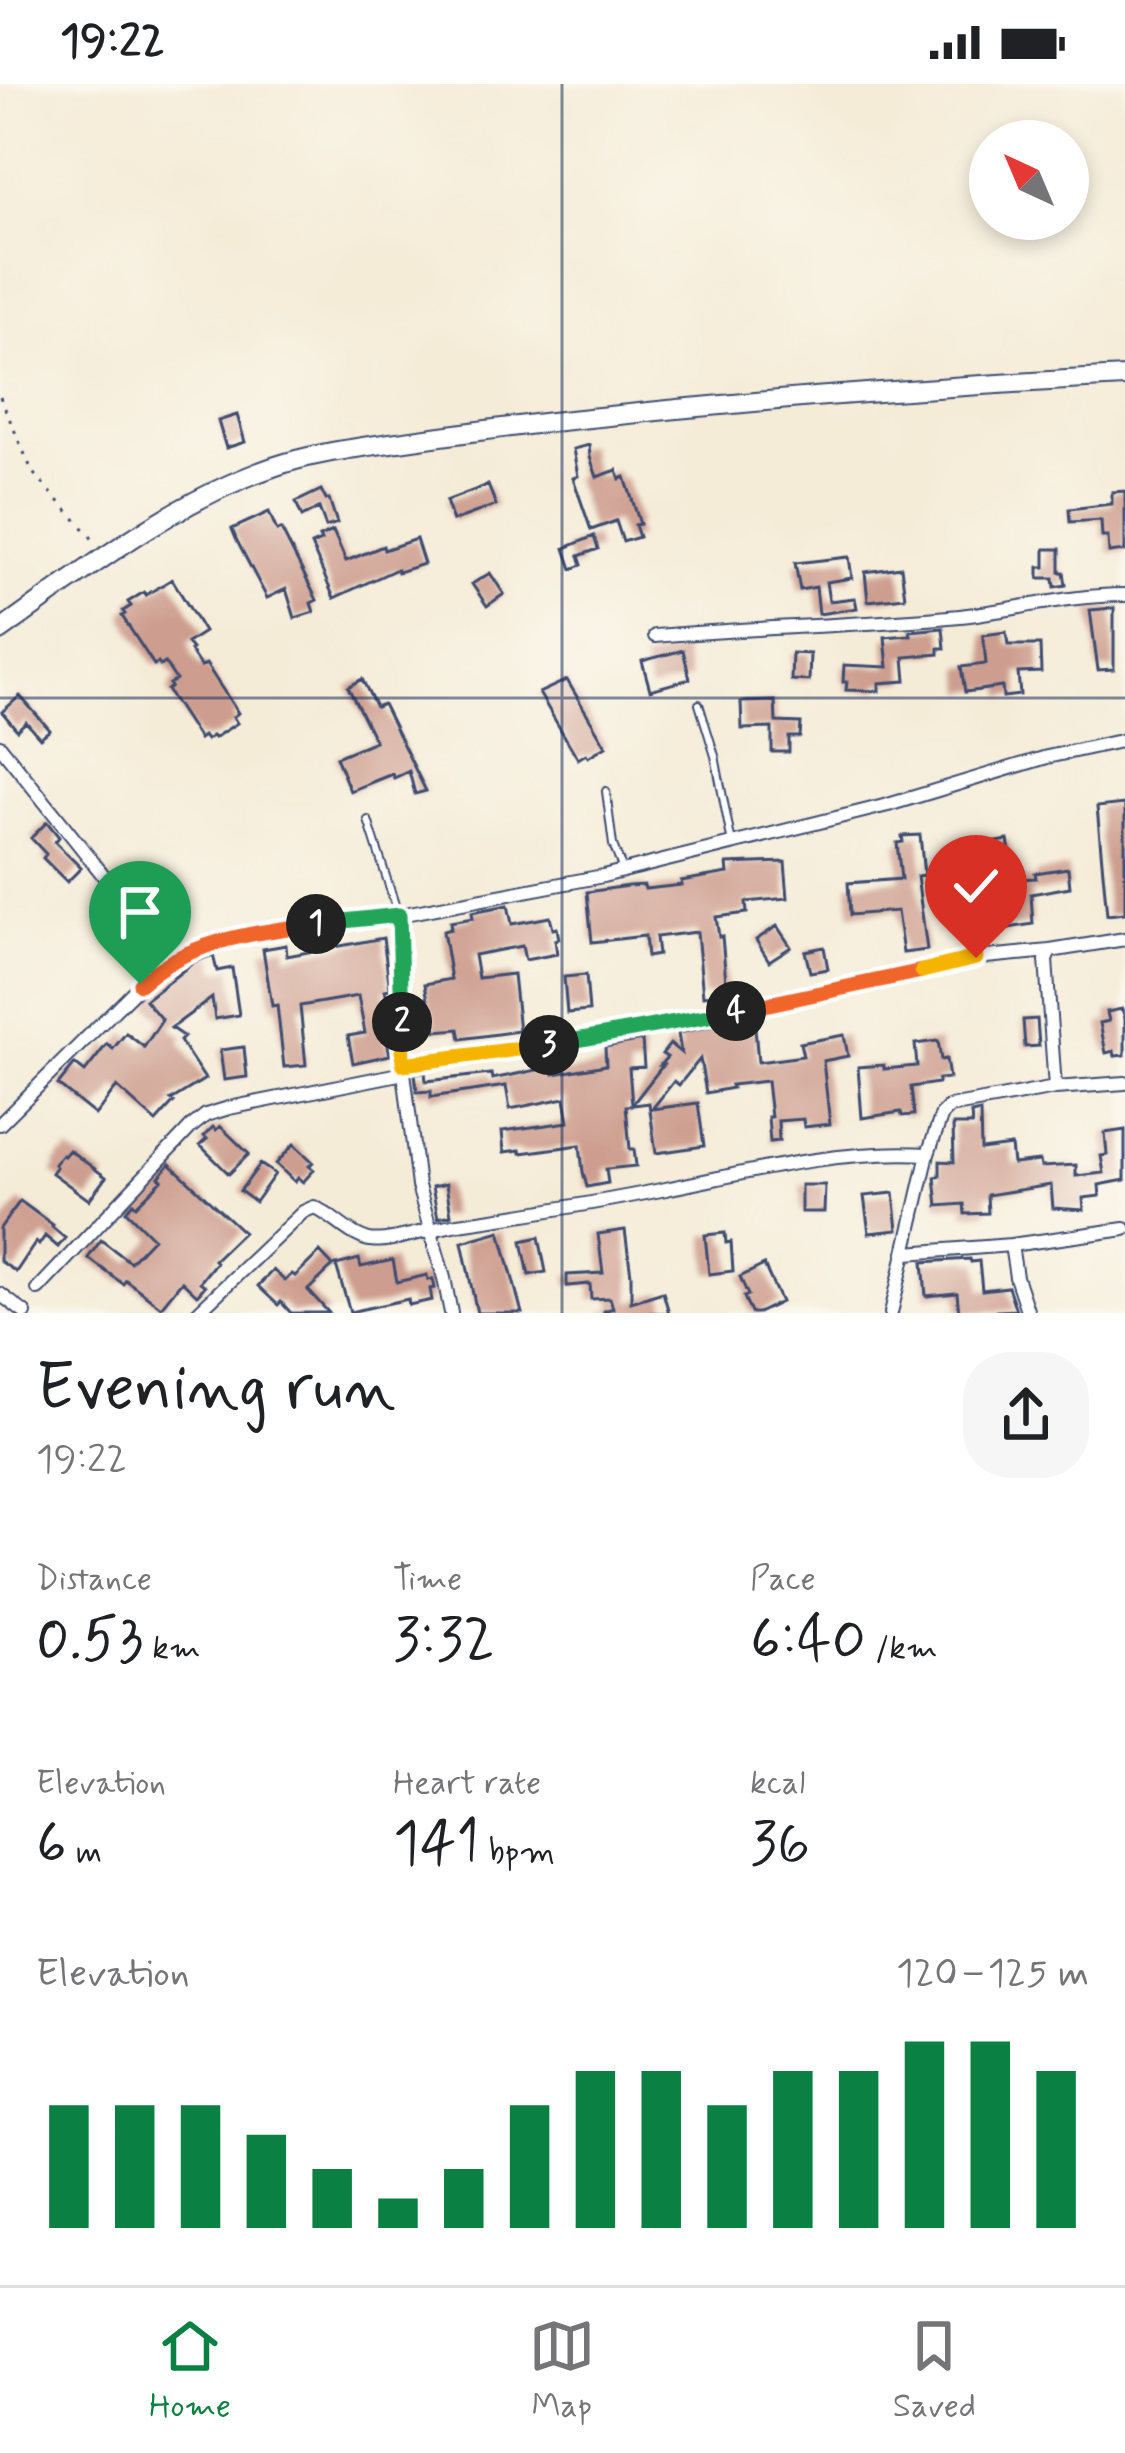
<!DOCTYPE html>
<meta charset="utf-8">
<style>
body{margin:0;font-family:Mynerve,sans-serif;background:#f6f6f6;color:#202124;height:100vh;display:flex;flex-direction:column;font-size:45px;white-space:nowrap}
*{box-sizing:border-box;margin:0}
p{font-size:39px;color:#757577}
.icon{flex:none;width:66px;height:66px;fill:none;stroke:currentColor;stroke-width:2;stroke-linecap:round;stroke-linejoin:round}
.map{position:relative;height:1229px;overflow:hidden}
.panel{display:flex;flex-direction:column;background:#fff;flex:1}
.panel>*{flex:none}
.needle{width:78px;rotate:316deg}
.buttons{position:absolute;left:969px;top:36px;display:grid;gap:24px}
.buttons a{display:grid;place-items:center;width:120px;height:120px;border-radius:50%;background:#fff;box-shadow:0 6px 18px #0003;font-size:60px}
.pin{position:absolute;display:grid;place-items:center;width:102px;height:102px;color:#fff;margin:-123px -51px;border-radius:50% 50% 50% 0;rotate:-45deg;box-shadow:0 0 12px #0007}
.pin .icon{rotate:45deg}
.km{position:absolute;width:60px;height:60px;margin:-30px;border-radius:50%;background:#222;color:#fff;font-size:33px;line-height:60px;text-align:center}
.round{display:grid;place-items:center;flex:none;width:126px;height:126px;border-radius:48px;background:#f6f6f6}
.headline{display:flex;align-items:center;justify-content:space-between;height:204px;padding:0 36px}
h1{font-size:66px;font-weight:600;line-height:90px}
.stats{display:grid;grid-template-columns:repeat(3,1fr);gap:18px;height:204px;padding:12px 36px}
.stats div{display:grid;align-content:center}
.stats b{font-size:60px;font-weight:600}
.stats small{font-size:33px;font-weight:400}
.stats p{font-size:33px}
.chart{height:336px;padding:24px 36px}
.chart p{display:flex;justify-content:space-between}
.chart svg{width:100%;height:216px;margin-top:12px;stroke:#0b8043;stroke-width:6}
.status{display:flex;justify-content:space-between;align-items:center;height:84px;padding:0 60px;background:#fff;direction:ltr}
.status svg{height:33px;fill:currentColor}
.tab-bar{display:flex;justify-content:space-around;align-items:center;height:168px;border-top:3px solid #e0e0e0;background:#fff;font-size:33px;color:#757577}
.tab-bar a{display:grid;justify-items:center;gap:6px}
.tab-bar .on{color:#0b8043}
.map>svg:first-child{display:block}
</style>
<div class="status"><b>19:22</b><svg viewBox="0 0 49 12"><path d="M0 12V9h3v3zM5 12V6h3v6zM10 12V3h3v9zM15 12V0h3v12zM26 1h20v11H26zM47 4h2v5h-2z"/></svg></div>
<div class="map">
<svg width="1125" height="1229" viewBox="0 0 1125 1229">
<rect width="100%" height="100%" fill="#fbf7ec"/>
<filter id="ink" filterUnits="userSpaceOnUse"><feTurbulence type="fractalNoise" baseFrequency=".00833" numOctaves="2"/><feDisplacementMap in="SourceGraphic" scale="24" xChannelSelector="R" yChannelSelector="G"/><feConvolveMatrix kernelMatrix="1 2 1 2 8 2 1 2 1" color-interpolation-filters="sRGB"/></filter>
<filter id="wash" filterUnits="userSpaceOnUse"><feTurbulence type="fractalNoise" baseFrequency=".004" numOctaves="4" result="noise"/><feDisplacementMap in="SourceGraphic" scale="48" xChannelSelector="R" yChannelSelector="G"/><feGaussianBlur stdDeviation="2.7" result="paint"/><feColorMatrix in="noise" values="0 0 0 0 0 0 0 0 0 0 0 0 0 0 0 0 0 1.4 0 .05"/><feComposite in="paint" operator="in"/></filter>
<g filter="url(#wash)">
<rect width="100%" height="100%" fill="#f5ecd8"/>
<g id="blocks">
<path fill="#cd9e8f" d="M 237,331 L 245,358 L 226,364 L 218,337 Z
M 589,361 L 590,373 L 597,393 L 617,386 L 620,395 L 625,393 L 640,440 L 635,441 L 639,453 L 623,458 L 616,437 L 591,446 L 573,394 L 578,392 L 573,365 Z
M 488,401 L 496,421 L 453,437 L 446,417 Z
M 321,406 L 326,416 L 329,415 L 337,439 L 326,443 L 319,424 L 302,433 L 296,418 Z
M 1125,407 L 1125,467 L 1109,469 L 1108,453 L 1102,453 L 1101,436 L 1070,438 L 1069,425 L 1112,420 L 1112,408 Z
M 269,428 L 277,447 L 281,445 L 317,516 L 311,519 L 314,528 L 295,534 L 286,505 L 267,514 L 237,457 L 232,445 Z
M 333,447 L 346,477 L 383,462 L 384,466 L 416,455 L 424,480 L 398,488 L 397,485 L 334,514 L 311,461 L 321,457 L 319,453 Z
M 594,452 L 598,465 L 579,472 L 582,481 L 572,485 L 565,464 Z
M 1045,465 L 1060,465 L 1060,488 L 1064,488 L 1066,501 L 1055,503 L 1054,494 L 1039,494 L 1039,483 L 1045,483 Z
M 849,473 L 852,494 L 826,498 L 829,517 L 855,514 L 857,524 L 819,530 L 816,503 L 800,506 L 795,479 Z
M 901,483 L 905,513 L 868,517 L 865,488 Z
M 490,489 L 504,510 L 487,522 L 472,500 Z
M 172,495 L 204,548 L 187,559 L 192,565 L 190,567 L 201,583 L 206,580 L 238,629 L 233,633 L 237,639 L 214,654 L 212,652 L 206,656 L 203,652 L 199,655 L 167,606 L 171,603 L 169,600 L 176,596 L 165,579 L 160,582 L 158,579 L 154,581 L 122,532 L 125,530 L 123,527 L 131,522 L 128,518 L 144,508 L 146,511 Z
M 1114,524 L 1114,585 L 1098,586 L 1090,526 Z
M 943,544 L 945,564 L 939,564 L 939,570 L 904,573 L 906,597 L 879,599 L 879,607 L 846,606 L 847,598 L 843,598 L 844,581 L 888,583 L 885,553 L 911,551 L 910,547 Z
M 1006,548 L 1008,561 L 1040,561 L 1041,588 L 1018,589 L 1020,611 L 1003,613 L 1002,603 L 965,608 L 961,583 L 986,580 L 983,551 Z
M 683,566 L 690,595 L 650,606 L 642,577 Z
M 792,569 L 810,570 L 809,597 L 791,596 Z
M 362,595 L 376,623 L 383,620 L 426,707 L 415,710 L 409,687 L 394,694 L 392,690 L 350,707 L 336,673 L 375,657 L 348,603 Z
M 567,596 L 606,662 L 588,673 L 586,670 L 578,675 L 539,609 Z
M 20,612 L 50,646 L 40,654 L 26,638 L 17,646 L 2,628 Z
M 775,617 L 776,638 L 801,639 L 800,653 L 789,653 L 789,668 L 772,668 L 772,644 L 742,645 L 741,618 Z
M 1125,720 L 1125,829 L 1107,831 L 1097,723 Z
M 47,738 L 59,753 L 55,758 L 81,784 L 67,798 L 43,774 L 46,770 L 31,754 Z
M 920,751 L 924,791 L 917,792 L 927,866 L 903,869 L 897,827 L 850,831 L 848,799 L 901,795 L 897,759 L 903,758 L 902,752 Z
M 1008,756 L 1015,795 L 1036,794 L 1035,789 L 1068,784 L 1070,803 L 1031,810 L 1033,840 L 968,851 L 963,823 L 969,821 L 965,795 L 954,797 L 948,767 Z
M 785,778 L 788,814 L 746,818 L 747,829 L 716,833 L 719,853 L 722,852 L 727,909 L 703,912 L 697,848 L 656,853 L 658,871 L 647,873 L 645,852 L 592,858 L 587,808 L 628,802 L 644,801 L 645,805 L 682,801 L 681,797 L 728,789 L 727,780 Z
M 508,821 L 512,840 L 550,833 L 553,845 L 557,844 L 559,855 L 555,856 L 557,870 L 525,876 L 522,862 L 474,871 L 478,894 L 513,890 L 519,947 L 461,955 L 459,945 L 436,947 L 433,926 L 430,927 L 425,900 L 451,895 L 443,847 L 451,845 L 450,838 L 473,834 L 472,828 Z
M 777,842 L 791,863 L 769,877 L 756,856 Z
M 383,854 L 390,905 L 385,906 L 389,925 L 381,927 L 390,971 L 353,979 L 348,952 L 365,949 L 358,912 L 300,922 L 306,981 L 284,983 L 277,921 L 272,922 L 263,865 L 286,861 L 287,872 Z
M 824,863 L 828,885 L 810,888 L 805,867 Z
M 213,871 L 217,887 L 232,884 L 239,931 L 215,935 L 212,914 L 171,944 L 184,953 L 180,957 L 205,995 L 171,1016 L 174,1018 L 156,1038 L 117,1003 L 95,1031 L 58,1001 L 75,980 L 85,988 L 107,960 L 113,965 L 126,949 L 144,963 L 162,936 L 145,916 L 194,878 Z
M 586,891 L 589,927 L 567,929 L 564,893 Z
M 1122,925 L 1125,934 L 1125,971 L 1115,972 L 1114,967 L 1106,969 L 1100,939 L 1109,937 L 1107,928 Z
M 1037,935 L 1039,962 L 1025,963 L 1023,936 Z
M 722,940 L 722,947 L 755,944 L 758,978 L 803,972 L 800,959 L 844,951 L 848,972 L 823,977 L 830,1040 L 804,1043 L 803,1035 L 778,1037 L 779,1057 L 770,1058 L 768,1033 L 771,1033 L 767,997 L 731,1001 L 732,1004 L 706,1009 L 700,975 L 679,1001 L 674,997 L 652,1025 L 698,1019 L 704,1062 L 656,1069 L 649,1019 L 626,1022 L 630,1065 L 634,1065 L 636,1082 L 606,1085 L 608,1099 L 587,1103 L 583,1088 L 580,1061 L 521,1069 L 520,1066 L 504,1068 L 502,1047 L 569,1038 L 565,1014 L 510,1025 L 506,1002 L 431,1013 L 431,1007 L 417,1008 L 415,989 L 425,988 L 426,997 L 491,990 L 492,995 L 552,983 L 554,990 L 606,981 L 605,963 L 642,956 L 644,983 L 629,984 L 632,1021 L 663,981 L 660,981 L 667,973 L 662,970 L 670,960 L 681,969 L 678,949 Z
M 938,957 L 941,976 L 946,975 L 949,994 L 938,995 L 938,999 L 911,1003 L 914,1031 L 902,1032 L 901,1028 L 862,1034 L 858,983 L 884,981 L 884,985 L 917,982 L 915,960 Z
M 244,963 L 247,993 L 224,996 L 220,966 Z
M 980,1028 L 981,1066 L 1011,1062 L 1013,1080 L 1040,1077 L 1041,1083 L 1076,1081 L 1076,1092 L 1104,1089 L 1101,1072 L 1107,1071 L 1105,1049 L 1125,1046 L 1125,1096 L 1099,1101 L 1100,1112 L 1083,1114 L 1084,1126 L 1053,1124 L 1051,1101 L 987,1111 L 988,1129 L 965,1130 L 964,1120 L 938,1122 L 935,1093 L 940,1092 L 940,1077 L 954,1078 L 953,1041 L 972,1041 L 971,1030 Z
M 220,1042 L 249,1070 L 229,1090 L 200,1061 L 207,1055 L 204,1052 L 213,1043 L 216,1046 Z
M 294,1060 L 313,1078 L 309,1082 L 314,1086 L 303,1098 L 298,1094 L 295,1098 L 276,1080 Z
M 69,1066 L 106,1093 L 89,1116 L 52,1089 L 56,1083 L 54,1080 L 62,1070 L 64,1072 Z
M 170,1080 L 243,1148 L 214,1176 L 216,1178 L 200,1198 L 205,1202 L 197,1211 L 182,1197 L 161,1223 L 126,1196 L 123,1200 L 88,1174 L 101,1156 L 130,1178 L 153,1154 L 126,1127 L 133,1119 L 136,1122 L 162,1096 L 159,1093 Z
M 260,1080 L 275,1090 L 255,1118 L 240,1107 Z
M 446,1100 L 451,1131 L 438,1134 L 432,1103 Z
M 801,1101 L 825,1101 L 824,1128 L 801,1128 Z
M 894,1109 L 898,1146 L 869,1149 L 864,1112 Z
M 20,1117 L 53,1141 L 52,1143 L 65,1154 L 58,1163 L 45,1152 L 39,1161 L 36,1158 L 16,1188 L 0,1177 L 0,1144 Z
M 625,1146 L 631,1191 L 631,1218 L 663,1208 L 669,1229 L 604,1229 L 604,1227 L 613,1224 L 610,1214 L 591,1215 L 590,1200 L 567,1202 L 567,1191 L 603,1189 L 598,1150 Z
M 500,1147 L 522,1229 L 477,1229 L 462,1158 Z
M 725,1149 L 726,1159 L 731,1158 L 733,1187 L 709,1190 L 705,1151 Z
M 539,1153 L 546,1188 L 529,1191 L 522,1157 Z
M 320,1168 L 333,1182 L 308,1206 L 329,1229 L 291,1229 L 281,1218 L 278,1221 L 258,1202 L 273,1186 L 285,1197 L 292,1190 L 295,1192 Z
M 359,1175 L 361,1183 L 393,1176 L 397,1198 L 427,1191 L 428,1196 L 433,1195 L 435,1204 L 430,1205 L 432,1216 L 409,1221 L 408,1215 L 350,1228 L 336,1181 Z
M 970,1175 L 971,1178 L 979,1177 L 982,1206 L 1008,1203 L 1016,1226 L 959,1229 L 957,1209 L 926,1212 L 923,1178 Z
M 764,1181 L 781,1218 L 758,1229 L 751,1229 L 744,1213 L 748,1211 L 740,1193 Z"/>
</g>
</g>
<g filter="url(#ink)">
<use href="#blocks" fill-opacity="0" stroke="#3c4b70" stroke-width="3"/>
<g fill="none" stroke-linecap="round" stroke-linejoin="round">
<defs>
<path id="service" d="M 699,620 L 715,672 L 732,760
M 606,707 L 613,761 L 623,786
M 368,736 L 398,830"/>
<path id="minor" d="M 655,552 C 756,543 858,542 960,532 C 1015,526 1069,511 1125,511
M 0,662 L 104,792 L 123,836 L 157,884
M 399,831 L 403,980 L 418,1102 L 444,1194 L 451,1229
M 403,980 L 568,959 L 792,916 L 975,874 L 1050,867
M 1055,1004 L 1046,876 L 1050,867 L 1125,855
M 0,1040 L 157,884 L 173,874 L 237,852 L 399,831 L 603,792 L 888,721 L 1047,673 L 1125,656
M 1011,1161 L 1016,1193 L 1028,1229
M 907,1169 L 1011,1161 L 1125,1145
M 38,1205 L 191,1043 L 206,1031 L 229,1024 L 404,989
M 0,1210 L 25,1229
M 197,1229 L 303,1128 L 314,1123 C 333,1132 349,1151 369,1156 C 388,1160 436,1143 459,1140 C 528,1130 597,1119 666,1105 C 754,1087 838,1065 928,1070
M 891,1229 L 928,1070 L 942,1030 L 949,1023 L 1055,1004 L 1125,999"/>
<path id="secondary" d="M 0,547 C 86,486 172,418 273,383 C 313,369 356,364 398,358 C 455,350 513,342 570,336 C 755,316 940,302 1125,293"/>
</defs>
<use href="#service" stroke="#3c4b70" stroke-width="10"/>
<use href="#minor" stroke="#3c4b70" stroke-width="16"/>
<use href="#secondary" stroke="#3c4b70" stroke-width="22"/>
<path stroke="#3c4b70" stroke-width="3" stroke-dasharray="3 9" stroke-linecap="butt" d="M 0,313 L 33,389 L 90,451 L 95,462"/>
<use href="#service" stroke="#fff" stroke-width="6"/>
<use href="#minor" stroke="#fff" stroke-width="12"/>
<use href="#secondary" stroke="#fff" stroke-width="18"/>
</g>
</g>
<g fill="none" stroke-linecap="round" stroke-linejoin="round" filter="url(#ink)">
<defs>
<path id="split-1" d="M 140,900 C 188,856 254,849 316,840"/>
<path id="split-2" d="M 316,840 L 399,831 L 402,938"/>
<path id="split-3" d="M 402,938 L 403,980 L 549,961"/>
<path id="split-4" d="M 549,961 L 736,927"/>
<path id="split-5" d="M 736,927 L 922,887"/>
<path id="split-6" d="M 922,887 L 976,874"/>
</defs>
<use href="#split-1" stroke="#fff" stroke-width="24"/>
<use href="#split-2" stroke="#fff" stroke-width="24"/>
<use href="#split-3" stroke="#fff" stroke-width="24"/>
<use href="#split-4" stroke="#fff" stroke-width="24"/>
<use href="#split-5" stroke="#fff" stroke-width="24"/>
<use href="#split-6" stroke="#fff" stroke-width="24"/>
<use href="#split-1" stroke="#f0652b" stroke-width="15"/>
<use href="#split-2" stroke="#22a559" stroke-width="15"/>
<use href="#split-3" stroke="#f5b400" stroke-width="15"/>
<use href="#split-4" stroke="#22a559" stroke-width="15"/>
<use href="#split-5" stroke="#f0652b" stroke-width="15"/>
<use href="#split-6" stroke="#f5b400" stroke-width="15"/>
</g>
<path fill="none" stroke="#1b2f5e" stroke-width="3" stroke-opacity="0.55" d="M 562,0 L 562,1229M 0,614 L 1125,614"/>
</svg>
<div class="buttons">
<a><svg class="needle" viewBox="-14 -14 28 28"><path d="M0-13l5 13h-10z" fill="#e53935"/><path d="M0 13l5-13h-10z" fill="#757577"/></svg></a>
</div>
<div class="pin" style="left:140px;top:900px;background:#1e9e55"><svg class="icon" aria-label="arrive" viewBox="0 0 24 24"><path d="M6 21V4h12l-3 4 3 4H6"/></svg></div>
<div class="pin" style="left:976px;top:874px;background:#d93025"><svg class="icon" aria-label="check" viewBox="0 0 24 24"><path d="M5 12l5 5 9-10"/></svg></div>
<b class="km" style="left:316px;top:840px">1</b>
<b class="km" style="left:402px;top:938px">2</b>
<b class="km" style="left:549px;top:961px">3</b>
<b class="km" style="left:736px;top:927px">4</b>
</div>
<section class="panel">
<div class="headline"><div><h1>Evening run</h1><p>19:22</p></div><a class="round"><svg class="icon" aria-label="share" viewBox="0 0 24 24"><path d="M12 15V3M7 8l5-5 5 5M5 13v7h14v-7"/></svg></a></div>
<div class="stats">
<div><p>Distance</p><b>0.53<small> km</small></b></div>
<div><p>Time</p><b>3:32</b></div>
<div><p>Pace</p><b>6:40<small> /km</small></b></div>
</div>
<div class="stats">
<div><p>Elevation</p><b>6<small> m</small></b></div>
<div><p>Heart rate</p><b>141<small> bpm</small></b></div>
<div><p>kcal</p><b>36</b></div>
</div>
<div class="chart"><p><span>Elevation</span>120–125 m</p>
<svg viewBox="0 0 160 44" preserveAspectRatio="none"><path d="M5 44V19M15 44V19M25 44V19M35 44V25M45 44V32M55 44V38M65 44V32M75 44V19M85 44V12M95 44V12M105 44V19M115 44V12M125 44V12M135 44V6M145 44V6M155 44V12"/></svg>
</div>
</section>
<nav class="tab-bar">
<a class="on"><svg class="icon" aria-label="home" viewBox="0 0 24 24"><path d="M3 11l9-7 9 7M6 9v11h12V9"/></svg>Home</a>
<a><svg class="icon" aria-label="map" viewBox="0 0 24 24"><path d="M3 6l6-2 6 2 6-2v14l-6 2-6-2-6 2zM9 4v14M15 6v14"/></svg>Map</a>
<a><svg class="icon" aria-label="saved" viewBox="0 0 24 24"><path d="M7 4h10v16l-5-4-5 4z"/></svg>Saved</a>
</nav>
